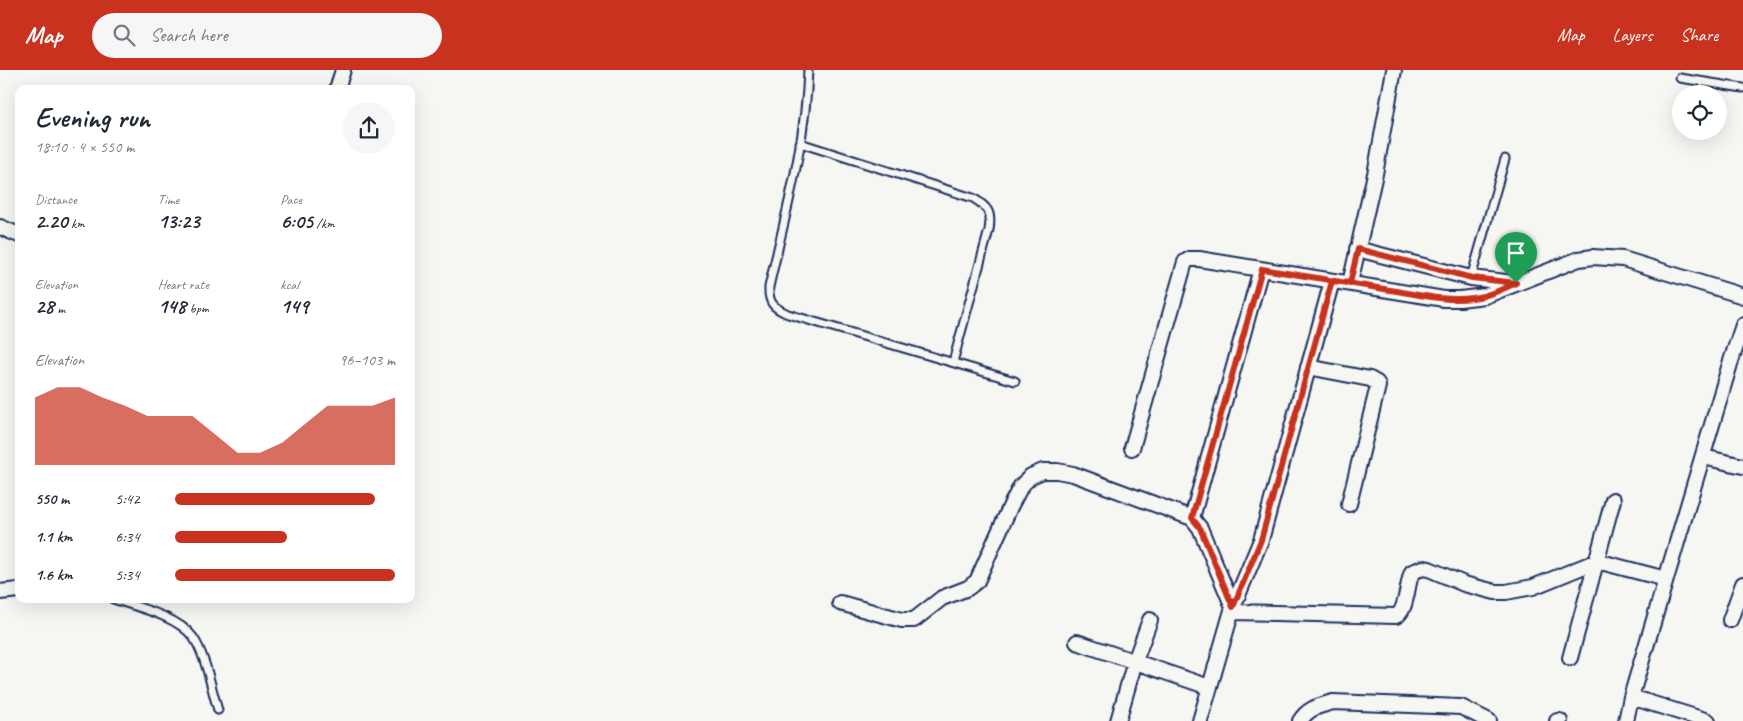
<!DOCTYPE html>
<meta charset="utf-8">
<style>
body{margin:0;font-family:Caveat,sans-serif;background:#f6f6f7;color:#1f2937;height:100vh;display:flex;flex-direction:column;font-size:19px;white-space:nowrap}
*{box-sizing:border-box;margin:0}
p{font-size:16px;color:#747a83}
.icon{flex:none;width:28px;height:28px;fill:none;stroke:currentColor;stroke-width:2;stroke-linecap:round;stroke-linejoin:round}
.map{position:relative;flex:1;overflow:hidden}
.panel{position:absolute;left:15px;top:15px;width:400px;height:518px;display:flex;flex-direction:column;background:#fff;border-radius:10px;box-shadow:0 5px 20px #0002}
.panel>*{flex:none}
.controls{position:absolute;left:1672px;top:15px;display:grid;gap:10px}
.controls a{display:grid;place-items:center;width:55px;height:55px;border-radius:50%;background:#fff;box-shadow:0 5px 20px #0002;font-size:25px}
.pin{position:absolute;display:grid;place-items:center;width:42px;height:42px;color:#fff;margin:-51px -21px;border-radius:50% 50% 50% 0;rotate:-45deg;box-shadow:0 0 5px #0007}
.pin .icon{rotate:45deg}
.round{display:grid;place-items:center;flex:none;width:52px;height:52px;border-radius:26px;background:#f6f6f7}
.head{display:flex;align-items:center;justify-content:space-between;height:85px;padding:0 20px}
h1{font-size:28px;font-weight:700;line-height:38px}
.figures{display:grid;grid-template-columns:repeat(3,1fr);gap:8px;height:85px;padding:5px 20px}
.figures div{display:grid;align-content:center}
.figures b{font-size:21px;font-weight:700}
.figures small{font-size:14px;font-weight:400}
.figures p{font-size:14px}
.chart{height:140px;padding:10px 20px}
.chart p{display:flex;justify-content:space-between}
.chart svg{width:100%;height:90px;margin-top:5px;fill:#c8321e;opacity:.7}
ul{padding:0 20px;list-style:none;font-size:16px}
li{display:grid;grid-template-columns:80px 60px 1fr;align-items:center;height:38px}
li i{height:12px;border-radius:6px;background:#c8321e}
header{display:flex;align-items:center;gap:30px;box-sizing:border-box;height:70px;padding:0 25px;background:#c8321e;color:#fff}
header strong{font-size:24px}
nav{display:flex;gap:28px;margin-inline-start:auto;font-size:18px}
.search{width:350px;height:45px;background:#f6f6f7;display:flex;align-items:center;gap:12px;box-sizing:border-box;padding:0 18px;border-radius:28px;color:#747a83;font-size:19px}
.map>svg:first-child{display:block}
</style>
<header>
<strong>Map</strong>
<div class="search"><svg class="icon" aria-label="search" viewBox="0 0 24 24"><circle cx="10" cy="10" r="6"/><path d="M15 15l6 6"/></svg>Search here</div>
<nav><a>Map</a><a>Layers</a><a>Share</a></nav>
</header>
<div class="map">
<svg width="1743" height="651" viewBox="0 0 1743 651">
<rect width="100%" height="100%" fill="#f6f6f2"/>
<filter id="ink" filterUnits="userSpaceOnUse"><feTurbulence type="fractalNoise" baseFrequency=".02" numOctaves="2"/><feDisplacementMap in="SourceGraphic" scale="10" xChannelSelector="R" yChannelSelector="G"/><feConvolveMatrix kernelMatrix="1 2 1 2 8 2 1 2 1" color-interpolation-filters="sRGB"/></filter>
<g filter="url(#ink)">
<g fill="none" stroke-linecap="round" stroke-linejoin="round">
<defs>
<path id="service" d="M 808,0 C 806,72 785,147 769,217 C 768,233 774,238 788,244 L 1015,311
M 1680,8 L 1743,18
M 800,73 L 973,128 C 988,137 992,142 989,160 L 953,292
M 1471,208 L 1505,89
M 113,529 C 137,537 177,546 193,567 C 206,586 211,618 218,640"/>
<path id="minor" d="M 337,19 L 343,0
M 0,157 L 19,165
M 1357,179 L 1471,208 L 1515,213
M 1350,213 L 1375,104 L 1394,0
M 1308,297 L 1370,309 L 1377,313 L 1378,316 L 1349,434
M 1132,378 L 1185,192 L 1190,189 L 1199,189 L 1444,229 L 1460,229 L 1485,226 L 1579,189 L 1593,187 L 1623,189 L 1743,226
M 1703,387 L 1743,396
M 1192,448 L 1261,199
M 0,522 L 19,520
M 840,533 L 902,550 L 914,550 L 942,528 L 968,518 L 977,511 L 1011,435 L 1021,416 L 1031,406 L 1043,401 L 1057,401 L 1073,404 L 1192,448 L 1200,458 L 1233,537
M 1232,542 L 1396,546 C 1407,541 1407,513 1412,502 L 1423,498 L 1429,499 L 1464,514 L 1495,522 L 1506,522 L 1533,517 L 1597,491 L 1666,509
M 1730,550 L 1743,514
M 1077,572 L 1209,617
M 1570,588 L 1613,430
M 1631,627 L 1708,651
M 1118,651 L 1135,591 L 1150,550
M 1200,651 L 1233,537 L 1261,470 L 1332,211
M 1300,651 C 1308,638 1319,636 1333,632 L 1461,637 L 1489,651
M 1557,651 L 1560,651
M 1626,651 L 1631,627 L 1730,294 L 1743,255"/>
</defs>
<use href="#service" stroke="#1b2f5e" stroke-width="11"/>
<use href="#minor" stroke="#1b2f5e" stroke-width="18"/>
<use href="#service" stroke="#f6f6f2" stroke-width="7"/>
<use href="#minor" stroke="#f6f6f2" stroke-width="14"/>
</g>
</g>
<g fill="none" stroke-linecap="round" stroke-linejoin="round" filter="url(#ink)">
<defs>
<path id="route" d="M 1516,213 C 1501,220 1488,226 1473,228 C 1445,232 1417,224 1390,220 C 1347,213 1304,206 1262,199 L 1192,448 L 1200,458 L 1233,537 L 1261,470 L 1332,211 L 1350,213 L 1358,179 L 1472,208 L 1516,213"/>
</defs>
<use href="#route" stroke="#fff" stroke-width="10"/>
<use href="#route" stroke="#c8321e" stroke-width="6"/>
</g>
</svg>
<div class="controls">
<a><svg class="icon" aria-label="locate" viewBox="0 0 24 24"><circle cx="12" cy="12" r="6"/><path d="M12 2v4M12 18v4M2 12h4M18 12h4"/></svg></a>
</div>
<div class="pin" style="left:1516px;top:213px;background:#1e9e55"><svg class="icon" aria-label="arrive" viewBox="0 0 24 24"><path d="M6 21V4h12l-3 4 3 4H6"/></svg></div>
<section class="panel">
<div class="head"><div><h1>Evening run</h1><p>18:10 · 4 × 550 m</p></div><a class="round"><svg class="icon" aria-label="share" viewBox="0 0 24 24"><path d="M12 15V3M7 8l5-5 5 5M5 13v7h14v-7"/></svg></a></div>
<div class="figures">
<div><p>Distance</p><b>2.20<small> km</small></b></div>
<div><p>Time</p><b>13:23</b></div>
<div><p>Pace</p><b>6:05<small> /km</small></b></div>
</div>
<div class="figures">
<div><p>Elevation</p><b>28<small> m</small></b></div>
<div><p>Heart rate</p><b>148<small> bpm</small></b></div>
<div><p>kcal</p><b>149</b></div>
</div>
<div class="chart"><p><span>Elevation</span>96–103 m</p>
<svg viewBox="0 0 160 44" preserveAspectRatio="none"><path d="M0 44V11L10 6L20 6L30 11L40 15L50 20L60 20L70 20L80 29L90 38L100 38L110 33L120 24L130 15L140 15L150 15L160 11V44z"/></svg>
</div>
<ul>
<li><b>550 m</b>5:42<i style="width:91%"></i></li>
<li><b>1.1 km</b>6:34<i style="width:51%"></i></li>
<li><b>1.6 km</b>5:34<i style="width:100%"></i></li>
</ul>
</section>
</div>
